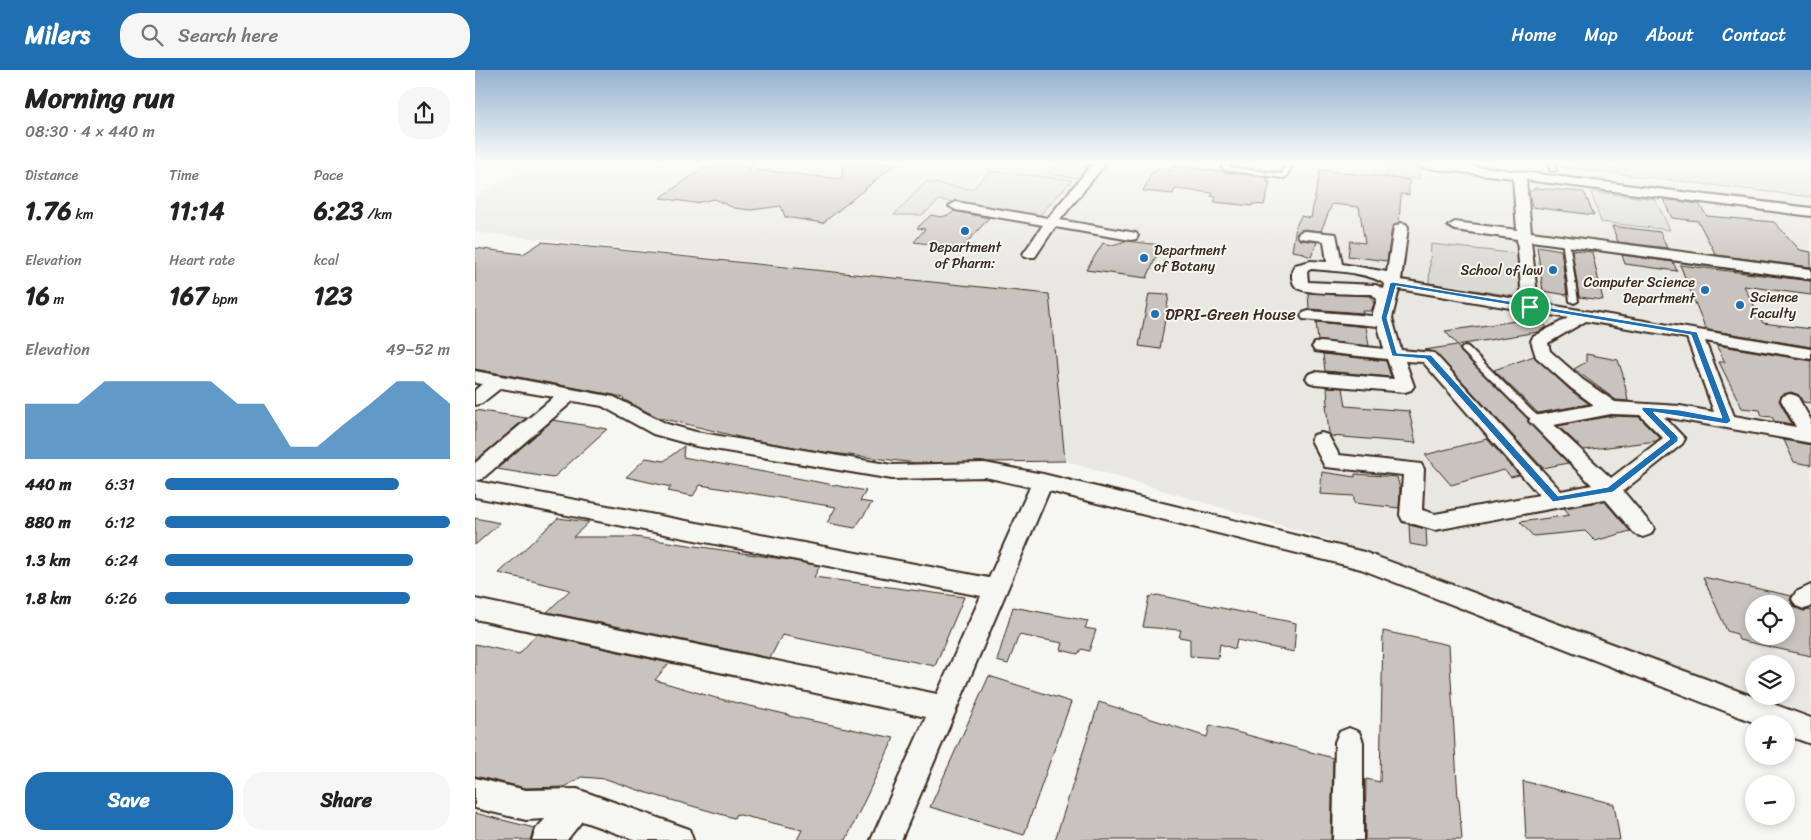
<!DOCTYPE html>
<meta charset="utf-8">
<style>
body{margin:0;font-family:Sriracha,sans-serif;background:#f6f6f6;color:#222;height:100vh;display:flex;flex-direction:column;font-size:19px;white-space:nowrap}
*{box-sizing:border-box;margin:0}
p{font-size:16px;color:#767676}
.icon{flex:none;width:28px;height:28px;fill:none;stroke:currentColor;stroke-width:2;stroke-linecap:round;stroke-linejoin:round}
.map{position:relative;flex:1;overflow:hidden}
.drawer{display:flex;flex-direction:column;background:#fff;width:475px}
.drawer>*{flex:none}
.buttons{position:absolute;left:1270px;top:525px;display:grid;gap:10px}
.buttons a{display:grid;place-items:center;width:50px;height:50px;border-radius:50%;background:#fff;box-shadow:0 2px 8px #0003;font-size:25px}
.pin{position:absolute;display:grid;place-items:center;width:42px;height:42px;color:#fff;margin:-21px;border:2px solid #fff;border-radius:50%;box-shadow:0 1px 5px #0007}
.round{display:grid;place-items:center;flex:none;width:52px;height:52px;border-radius:20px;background:#f6f6f6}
.headline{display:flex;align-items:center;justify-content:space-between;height:85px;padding:0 25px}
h1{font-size:28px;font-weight:800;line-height:38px}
.metrics{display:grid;grid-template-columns:repeat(3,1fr);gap:8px;height:85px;padding:5px 25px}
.metrics div{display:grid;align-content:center}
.metrics b{font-size:25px;font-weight:800}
.metrics small{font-size:14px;font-weight:400}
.metrics p{font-size:14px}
.chart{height:140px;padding:10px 25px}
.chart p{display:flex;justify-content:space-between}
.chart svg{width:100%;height:90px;margin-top:5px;fill:#1f6fb2;opacity:.7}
.cta{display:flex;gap:10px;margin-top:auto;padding:10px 25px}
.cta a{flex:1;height:58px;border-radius:20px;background:#1f6fb2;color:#fff;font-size:20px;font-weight:800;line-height:58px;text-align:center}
.cta a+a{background:#f6f6f6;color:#222}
ul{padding:0 25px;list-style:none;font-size:16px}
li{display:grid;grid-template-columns:80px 60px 1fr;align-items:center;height:38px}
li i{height:12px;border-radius:6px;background:#1f6fb2}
header{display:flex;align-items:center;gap:30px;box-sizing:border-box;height:70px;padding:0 25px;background:#1f6fb2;color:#fff}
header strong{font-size:24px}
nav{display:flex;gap:28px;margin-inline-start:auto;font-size:18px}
.search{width:350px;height:45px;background:#f6f6f6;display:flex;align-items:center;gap:12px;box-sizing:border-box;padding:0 18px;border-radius:20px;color:#767676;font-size:19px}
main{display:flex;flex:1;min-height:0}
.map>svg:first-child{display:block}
</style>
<header>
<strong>Milers</strong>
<div class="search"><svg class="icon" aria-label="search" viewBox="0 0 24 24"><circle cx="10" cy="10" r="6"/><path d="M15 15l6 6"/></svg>Search here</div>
<nav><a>Home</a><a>Map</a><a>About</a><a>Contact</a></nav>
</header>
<main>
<section class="drawer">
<div class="headline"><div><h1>Morning run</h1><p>08:30 · 4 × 440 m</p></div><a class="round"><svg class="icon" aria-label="share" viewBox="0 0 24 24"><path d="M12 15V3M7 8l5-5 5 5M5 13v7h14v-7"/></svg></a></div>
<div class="metrics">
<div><p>Distance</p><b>1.76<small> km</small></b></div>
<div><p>Time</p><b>11:14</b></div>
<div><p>Pace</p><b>6:23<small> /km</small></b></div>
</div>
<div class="metrics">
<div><p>Elevation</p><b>16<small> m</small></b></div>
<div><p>Heart rate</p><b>167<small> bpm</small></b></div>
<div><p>kcal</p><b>123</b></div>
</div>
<div class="chart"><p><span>Elevation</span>49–52 m</p>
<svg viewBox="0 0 160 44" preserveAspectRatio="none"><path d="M0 44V17L10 17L20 17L30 6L40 6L50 6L60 6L70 6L80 17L90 17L100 38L110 38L120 27L130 17L140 6L150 6L160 17V44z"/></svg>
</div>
<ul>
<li><b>440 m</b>6:31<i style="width:82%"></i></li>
<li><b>880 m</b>6:12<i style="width:100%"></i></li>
<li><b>1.3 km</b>6:24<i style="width:87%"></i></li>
<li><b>1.8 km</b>6:26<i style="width:86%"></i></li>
</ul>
<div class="cta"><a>Save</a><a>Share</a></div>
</section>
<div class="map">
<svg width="1336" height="770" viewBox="0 0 1336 770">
<rect width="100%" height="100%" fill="#f6f6f2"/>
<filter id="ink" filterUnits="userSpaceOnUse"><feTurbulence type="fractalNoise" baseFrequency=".02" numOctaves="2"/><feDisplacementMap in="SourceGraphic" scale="10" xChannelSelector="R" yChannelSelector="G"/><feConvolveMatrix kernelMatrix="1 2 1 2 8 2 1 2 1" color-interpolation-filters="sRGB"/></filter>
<g filter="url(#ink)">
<path fill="#e8e7e2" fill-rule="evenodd" d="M 37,93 L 1336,93 L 1336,646 L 1282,626 L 1311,626 L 1311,594 L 1279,594 L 1279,625 L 855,470 L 590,391 L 574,224 L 0,162 L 0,126 L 39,105 ZM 1279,534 L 1311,534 L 1311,566 L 1279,566 Z"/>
<path fill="#dad9d3" stroke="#8a8278" d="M 583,93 L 615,93 L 602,108 L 572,104 Z
M 906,93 L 944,96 L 944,109 L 909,106 L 913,103 L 914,98 Z
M 1087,93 L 1336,93 L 1336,127 L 1087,97 Z
M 515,101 L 597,110 L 564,146 L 465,130 L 447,145 L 419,145 L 451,112 L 497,119 Z
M 1116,122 L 1180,129 L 1195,160 L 1126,152 Z
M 956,174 L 1044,184 L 1051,228 L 954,213 Z"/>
<path fill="#c8c3be" stroke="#3b2a1e" d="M 236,93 L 282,93 L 273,99 L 367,109 L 368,93 L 422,93 L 348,153 L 310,147 L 306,136 L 276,140 L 259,138 L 239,129 L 220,133 L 185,128 Z
M 699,96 L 782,106 L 793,108 L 792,112 L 795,112 L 789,135 L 777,134 L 777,136 L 739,132 L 741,127 L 736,126 L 738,123 L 700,119 L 698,124 L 668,121 L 677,102 L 680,103 L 682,98 L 697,100 Z
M 845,100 L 934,110 L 934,125 L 926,124 L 924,152 L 917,157 L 912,191 L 873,186 L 875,171 L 890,173 L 884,137 L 857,134 L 846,161 L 830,159 L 825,160 L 821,164 L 825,170 L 842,172 L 836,187 L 828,184 L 829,183 L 817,181 L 821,156 L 826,146 L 836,148 Z
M 1060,118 L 1109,122 L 1119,145 L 1057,137 L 1054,122 Z
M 1188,129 L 1224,134 L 1232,146 L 1299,152 L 1325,180 L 1336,182 L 1336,197 L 1241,185 L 1223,151 L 1197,148 Z
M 479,141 L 514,148 L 487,178 L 439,172 L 450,159 L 442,158 L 456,145 L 466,147 L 476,144 Z
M 1137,156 L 1185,162 L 1192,178 L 1143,172 Z
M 651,171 L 686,175 L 672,208 L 611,200 L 628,173 L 637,175 Z
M 67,172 L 574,224 L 590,391 L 441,393 L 348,382 L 272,369 L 182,347 L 148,329 L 149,328 L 139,325 L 0,299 L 0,178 L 48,184 Z
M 1062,176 L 1086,180 L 1092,225 L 1068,221 Z
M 1097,180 L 1117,182 L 1128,230 L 1104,227 Z
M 1147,185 L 1198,192 L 1202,201 L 1150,194 Z
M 1205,195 L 1336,211 L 1336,225 L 1269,216 L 1288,253 L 1336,259 L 1336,277 L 1234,260 L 1230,257 Z
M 833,223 L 896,226 L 899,234 L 896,241 L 887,241 L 888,243 L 834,239 Z
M 674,224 L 694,225 L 685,279 L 664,276 Z
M 1062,248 L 1072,257 L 1063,262 L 982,275 L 970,261 Z
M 841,252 L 891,257 L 894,276 L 843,271 Z
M 982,275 L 986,282 L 1053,349 L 1053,352 L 1093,393 L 1068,398 L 960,282 L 949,280 Z
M 1241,275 L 1336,291 L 1336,333 L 1328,332 L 1324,325 L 1316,322 L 1306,325 L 1304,331 L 1317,354 L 1299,351 L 1297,347 L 1287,346 L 1285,340 L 1267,338 L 1244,292 L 1250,292 Z
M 848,284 L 911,291 L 916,307 L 850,301 Z
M 1111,284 L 1143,290 L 1148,305 L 1153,331 L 1141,330 L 1099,299 L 1111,292 Z
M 1059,286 L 1095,320 L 1114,334 L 1063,343 L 1019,300 Z
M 852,317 L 868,318 L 871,336 L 934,341 L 941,373 L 856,366 L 854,363 L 851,334 L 853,335 Z
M 0,340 L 51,348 L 0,391 Z
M 1136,346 L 1164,347 L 1185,368 L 1181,371 L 1109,380 L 1083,356 Z
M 78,350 L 132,359 L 78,408 L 22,399 Z
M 1012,369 L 1044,405 L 1036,407 L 1029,400 L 976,415 L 950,385 Z
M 1309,370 L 1336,375 L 1336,395 L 1319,392 Z
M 209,376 L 208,387 L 391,421 L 385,431 L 397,433 L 380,458 L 352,453 L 361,437 L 225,415 L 218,426 L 193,421 L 196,417 L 151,407 L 171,388 L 189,391 Z
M 847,402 L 880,407 L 880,404 L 922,407 L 925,419 L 924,438 L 879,433 L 879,426 L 845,424 Z
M 1129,431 L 1155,461 L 1120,471 L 1110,461 L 1058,466 L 1045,452 L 1095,445 L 1089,438 Z
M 0,448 L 25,453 L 0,475 Z
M 83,448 L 114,452 L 98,467 L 160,467 L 314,490 L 345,496 L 339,507 L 489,527 L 460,596 L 307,565 L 295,588 L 72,542 L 95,520 L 24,503 Z
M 934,455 L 951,459 L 952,477 L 935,474 Z
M 1228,507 L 1317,526 L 1315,530 L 1318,534 L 1279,534 L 1279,566 L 1311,566 L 1311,534 L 1328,541 L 1336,540 L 1336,586 L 1264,570 L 1262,564 L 1252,561 Z
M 682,525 L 821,553 L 819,582 L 762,570 L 760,579 L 745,574 L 743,588 L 715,586 L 715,569 L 704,567 L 706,560 L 668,557 L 674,527 Z
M 538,537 L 613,551 L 610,558 L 621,560 L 614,581 L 606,579 L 603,584 L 586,580 L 588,573 L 544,565 L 533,594 L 522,591 Z
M 908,561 L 974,575 L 983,729 L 984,729 L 987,770 L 890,770 L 891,709 L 905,712 Z
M 62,564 L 194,593 L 180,610 L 241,628 L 314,645 L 314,646 L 419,668 L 371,770 L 322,770 L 327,760 L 261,744 L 259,748 L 172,723 L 131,709 L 106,707 L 90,717 L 51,718 L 0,706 L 0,574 L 44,584 Z
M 514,606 L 596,632 L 549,765 L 455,737 Z
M 624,632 L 732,667 L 735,655 L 858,688 L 856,770 L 580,770 Z
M 1048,711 L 1139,734 L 1145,770 L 1051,770 Z
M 0,743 L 59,758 L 55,770 L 0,770 Z"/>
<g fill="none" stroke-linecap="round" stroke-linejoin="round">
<defs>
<path id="lane" d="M 749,93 L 755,93 L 754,97 L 807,104 L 811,93 L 817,93 L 812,106 L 809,108 L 750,100 L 747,98 Z
M 1075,93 L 1081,93 L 1080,101 L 1075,100 Z
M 1087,169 L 1094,171 L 1103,231 L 1099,233 L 1095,231 Z
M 990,276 L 993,277 L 1058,342 L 1069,351 L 1067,353 L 1061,353 L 1052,346 L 987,281 L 986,279 Z"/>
<path id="street" d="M 618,93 L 631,93 L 585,150 L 661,163 L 663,166 L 661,169 L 656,170 L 580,157 L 560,187 L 550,187 L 548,184 L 568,155 L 481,140 L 474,136 L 481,132 L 573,148 Z
M 938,93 L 975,93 L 1336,138 L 1336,146 L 1051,110 L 1056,162 L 1336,199 L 1336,209 L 1056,171 L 1063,233 L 1336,279 L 1336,289 L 1230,271 L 1259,346 L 1321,357 L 1306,330 L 1308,326 L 1315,324 L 1322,326 L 1336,350 L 1336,373 L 1189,347 L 1210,369 L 1207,374 L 1148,421 L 1179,458 L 1176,464 L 1168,467 L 1160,464 L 1130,429 L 960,460 L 928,451 L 925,445 L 928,405 L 850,397 L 836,370 L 839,365 L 846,363 L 853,365 L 864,385 L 946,394 L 949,399 L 947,440 L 960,444 L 1064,425 L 948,292 L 930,291 L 939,316 L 936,320 L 930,322 L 840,314 L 834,312 L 831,308 L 834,304 L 840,302 L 919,309 L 912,289 L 846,282 L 840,281 L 837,277 L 840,273 L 846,272 L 909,279 L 903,256 L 828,249 L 826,246 L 828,243 L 834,241 L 897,246 L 902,229 L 897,224 C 881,224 836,224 824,219 C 816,215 815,202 820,195 L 836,191 L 852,192 L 849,171 L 825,168 L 823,165 L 825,162 L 830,161 L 861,164 L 867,194 L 912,202 L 919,157 L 926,153 L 931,154 L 933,157 L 926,210 L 1047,230 L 1042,169 L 980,160 L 973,156 L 980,152 L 1042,160 L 1038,108 L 944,97 ZM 836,199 C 857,201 893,202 910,214 L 909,219 L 901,215 L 833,212 L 832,201 ZM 924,219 L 1093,248 L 1058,267 L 1056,271 L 1061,287 L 1096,318 L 1119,335 L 1064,345 L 1057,346 L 1054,351 L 1117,415 L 1086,421 L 959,283 L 926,280 L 917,248 ZM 1111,251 L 1212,268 L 1239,342 L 1205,336 L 1140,332 L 1108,310 L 1075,281 L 1073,273 ZM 1136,344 L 1165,345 L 1188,368 L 1136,408 L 1079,355 Z
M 0,301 L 139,327 L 192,354 L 221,362 L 417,395 L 510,393 L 568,404 L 889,482 L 1336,648 L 1336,674 L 1311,665 L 1311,654 L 1283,654 L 886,499 L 574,421 L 426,770 L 396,770 L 451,647 L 0,549 L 0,529 L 462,624 L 506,526 L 0,427 L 0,393 L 79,327 L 26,318 L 7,333 L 0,335 L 0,320 L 7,314 L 0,313 ZM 98,331 L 127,336 L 178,364 L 221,376 L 417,409 L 510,407 L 555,417 L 514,508 L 0,411 L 7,409 Z
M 1336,515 L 1336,537 L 1329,539 L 1321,536 L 1317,529 L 1321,522 Z
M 874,658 L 884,662 L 888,672 L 888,770 L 858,770 L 860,672 L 864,662 Z
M 0,708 L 51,720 L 102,719 L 214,759 L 218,770 L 161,770 L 107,751 L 92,770 L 57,770 L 61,759 L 70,749 L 51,750 L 0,738 Z"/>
</defs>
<use href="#lane" stroke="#3b2a1e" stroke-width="4"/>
<use href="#street" stroke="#3b2a1e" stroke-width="4"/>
<use href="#lane" fill="#f6f6f2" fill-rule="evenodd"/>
<use href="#street" fill="#f6f6f2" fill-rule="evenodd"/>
</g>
</g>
<linearGradient id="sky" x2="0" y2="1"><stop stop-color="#94b2cf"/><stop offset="0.46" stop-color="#fbfbf9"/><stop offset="1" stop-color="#fbfbf9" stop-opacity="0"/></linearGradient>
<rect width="1336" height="201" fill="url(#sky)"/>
<path fill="#1f6fb2" stroke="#fff" fill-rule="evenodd" d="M 918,212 L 1222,262 L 1256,351 L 1252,354 L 1178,342 L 1203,367 L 1203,371 L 1138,422 L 1078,432 L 951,289 L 917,286 L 906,248 L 915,213 ZM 921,216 L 1216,265 L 1247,348 L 1205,340 L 1167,337 L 1167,340 L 1195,369 L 1133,417 L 1083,426 L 956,285 L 922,283 L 912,248 Z"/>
<g fill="#1f6fb2" stroke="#f6f6f2" stroke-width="2">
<circle cx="490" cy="161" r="5"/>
<circle cx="669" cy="188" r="5"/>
<circle cx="1078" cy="200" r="5"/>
<circle cx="1230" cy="220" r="5"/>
<circle cx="1265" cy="235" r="5"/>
<circle cx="680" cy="244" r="5"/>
</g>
<g text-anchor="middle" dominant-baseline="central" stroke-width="4" stroke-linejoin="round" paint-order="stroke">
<g font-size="14" fill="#3b2a1e" stroke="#f6f6f2" text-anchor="start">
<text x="490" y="177" text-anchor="middle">Department<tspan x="490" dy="16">of Pharm:</tspan></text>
<text x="679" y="180">Department<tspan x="679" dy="16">of Botany</tspan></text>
<text x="1068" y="200" text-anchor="end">School of law</text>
<text x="1220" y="212" text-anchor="end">Computer Science<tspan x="1220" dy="16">Department</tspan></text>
<text x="1275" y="227">Science<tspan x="1275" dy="16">Faculty</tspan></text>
</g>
<g font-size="16" fill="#3b2a1e" stroke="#f6f6f2" text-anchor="start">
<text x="690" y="244">DPRI-Green House</text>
</g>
</g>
</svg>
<div class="buttons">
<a><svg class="icon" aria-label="locate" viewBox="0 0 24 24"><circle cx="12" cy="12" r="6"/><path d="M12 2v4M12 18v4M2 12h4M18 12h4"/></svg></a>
<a><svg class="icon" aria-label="layers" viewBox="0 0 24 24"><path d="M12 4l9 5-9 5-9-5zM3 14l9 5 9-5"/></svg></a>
<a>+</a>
<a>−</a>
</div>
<div class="pin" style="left:1055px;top:237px;background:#1e9e55"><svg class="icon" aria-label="arrive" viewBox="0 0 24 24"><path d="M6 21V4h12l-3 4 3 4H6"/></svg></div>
</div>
</main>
